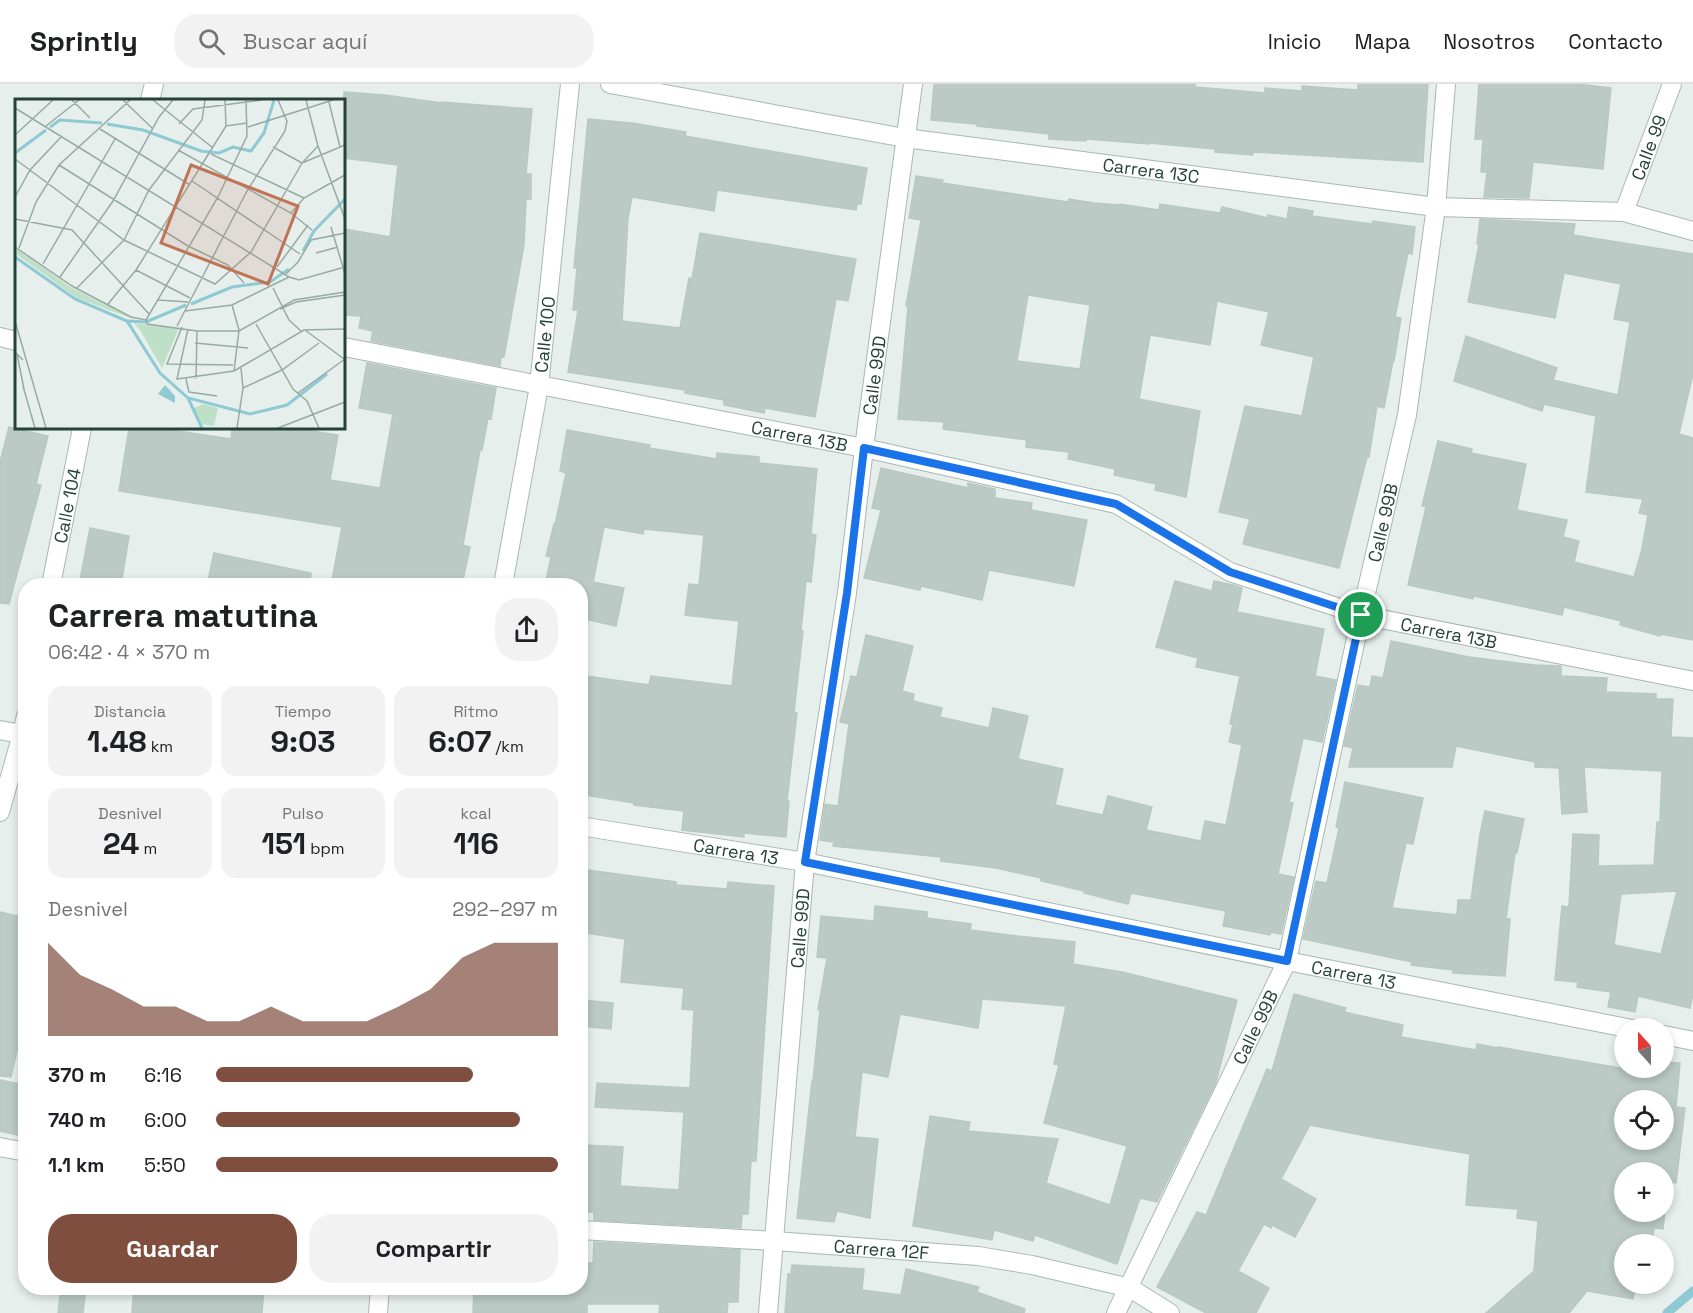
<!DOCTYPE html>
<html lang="es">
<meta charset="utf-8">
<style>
body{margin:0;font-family:"Space Grotesk",sans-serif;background:#f2f2f2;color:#202124;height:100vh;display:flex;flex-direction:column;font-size:22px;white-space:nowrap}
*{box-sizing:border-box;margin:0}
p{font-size:20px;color:#757577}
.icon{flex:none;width:33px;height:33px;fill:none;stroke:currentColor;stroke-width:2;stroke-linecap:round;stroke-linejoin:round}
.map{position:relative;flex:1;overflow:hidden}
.details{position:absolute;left:18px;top:494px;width:570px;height:717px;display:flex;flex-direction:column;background:#fff;border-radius:24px;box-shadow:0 3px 9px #0003}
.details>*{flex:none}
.needle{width:39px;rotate:339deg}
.buttons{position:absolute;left:1614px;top:934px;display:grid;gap:12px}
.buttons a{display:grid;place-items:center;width:60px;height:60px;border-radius:50%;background:#fff;box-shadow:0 3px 9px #0003;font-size:30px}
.pin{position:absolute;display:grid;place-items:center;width:51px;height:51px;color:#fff;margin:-26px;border:3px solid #fff;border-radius:50%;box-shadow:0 2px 6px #0007}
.round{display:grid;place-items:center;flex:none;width:63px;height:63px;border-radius:24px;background:#f2f2f2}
.head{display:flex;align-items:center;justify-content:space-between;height:102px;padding:0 30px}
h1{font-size:33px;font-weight:600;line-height:45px}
.figures{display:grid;grid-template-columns:repeat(3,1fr);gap:9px;height:102px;padding:6px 30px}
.figures div{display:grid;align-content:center;border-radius:15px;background:#f2f2f2;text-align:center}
.figures b{font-size:30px;font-weight:600}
.figures small{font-size:16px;font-weight:400}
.figures p{font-size:16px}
.chart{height:168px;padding:12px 30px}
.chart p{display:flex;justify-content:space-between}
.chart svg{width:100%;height:108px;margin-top:6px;fill:#7f4e3f;opacity:.7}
.cta{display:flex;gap:12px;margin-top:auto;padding:12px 30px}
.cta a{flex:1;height:69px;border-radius:24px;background:#7f4e3f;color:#fff;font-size:24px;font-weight:600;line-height:69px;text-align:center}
.cta a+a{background:#f2f2f2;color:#202124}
ul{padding:0 30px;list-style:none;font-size:20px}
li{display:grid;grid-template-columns:96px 72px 1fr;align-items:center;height:45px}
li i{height:15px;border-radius:8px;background:#7f4e3f}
header{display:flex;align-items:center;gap:36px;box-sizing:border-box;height:84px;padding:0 30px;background:#fff;border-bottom:2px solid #e0e0e0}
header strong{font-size:28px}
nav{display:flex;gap:33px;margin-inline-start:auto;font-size:21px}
.search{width:420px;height:54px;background:#f2f2f2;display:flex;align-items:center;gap:15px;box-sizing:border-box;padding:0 21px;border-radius:24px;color:#757577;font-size:22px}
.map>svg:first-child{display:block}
</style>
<header>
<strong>Sprintly</strong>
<div class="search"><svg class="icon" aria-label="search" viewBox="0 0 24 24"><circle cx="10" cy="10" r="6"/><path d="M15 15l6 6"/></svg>Buscar aquí</div>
<nav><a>Inicio</a><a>Mapa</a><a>Nosotros</a><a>Contacto</a></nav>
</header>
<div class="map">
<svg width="1693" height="1229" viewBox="0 0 1693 1229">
<rect width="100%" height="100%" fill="#e6efeb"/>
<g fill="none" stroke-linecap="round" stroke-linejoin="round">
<path stroke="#8ec9d4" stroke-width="9" d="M 1667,1229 L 1693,1207"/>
</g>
<path fill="#bbcac4" stroke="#b8c9c2" stroke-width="1.5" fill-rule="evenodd" d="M 934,0 L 1195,0 L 1195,3 L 1265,9 L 1265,4 L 1302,7 L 1302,2 L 1358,6 L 1358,0 L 1428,0 L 1423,78 L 1253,68 L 1253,71 L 1215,68 L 1215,65 L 1149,59 L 1149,60 L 1086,55 L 1086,57 L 1049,55 L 1049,50 L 977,42 L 977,40 L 931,36 Z
M 1479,0 L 1578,0 L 1611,4 L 1603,85 L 1533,78 L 1529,114 L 1484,113 L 1487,88 L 1481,88 L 1483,55 L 1475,55 Z
M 344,8 L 385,11 L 441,19 L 441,18 L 532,25 L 526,90 L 531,90 L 531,115 L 526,115 L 524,161 L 504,273 L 501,272 L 500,282 L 371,257 L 373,247 L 359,244 L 361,232 L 344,231 L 344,145 L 390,153 L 398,81 L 344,74 Z
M 588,35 L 632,39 L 686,48 L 685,52 L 867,84 L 861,120 L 857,120 L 856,126 L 717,106 L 714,127 L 632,113 L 628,134 L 622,237 L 680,244 L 689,194 L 692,195 L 700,149 L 856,175 L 848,217 L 836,215 L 815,333 L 765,324 L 764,329 L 724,321 L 724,316 L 685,309 L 685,306 L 568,288 L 578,226 L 573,226 L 577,184 L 574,184 Z
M 916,92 L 943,96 L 942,99 L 1068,118 L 1069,115 L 1094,119 L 1120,121 L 1120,120 L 1159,126 L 1160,120 L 1220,129 L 1222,123 L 1268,134 L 1268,131 L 1287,135 L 1289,123 L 1313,127 L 1312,132 L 1372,140 L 1373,137 L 1415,143 L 1412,170 L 1408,169 L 1395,233 L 1401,234 L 1394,277 L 1393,277 L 1384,324 L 1377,322 L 1369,373 L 1367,373 L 1339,484 L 1243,460 L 1250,435 L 1219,428 L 1245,322 L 1302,332 L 1314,273 L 1261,261 L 1269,228 L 1217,217 L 1210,261 L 1150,251 L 1139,315 L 1200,327 L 1186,413 L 1155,406 L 1156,400 L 1114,391 L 1115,385 L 1068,375 L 1069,368 L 1026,363 L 1027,356 L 943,345 L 944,338 L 898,335 L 908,223 L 906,222 L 921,136 L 909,134 ZM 1028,211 L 1090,221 L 1080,285 L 1017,277 Z
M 1480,135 L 1575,140 L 1573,151 L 1693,170 L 1693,290 L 1679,350 L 1693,354 L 1693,556 L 1660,550 L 1660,552 L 1620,541 L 1621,537 L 1564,523 L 1562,531 L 1474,512 L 1473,515 L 1408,501 L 1426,423 L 1422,422 L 1438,357 L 1472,365 L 1471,369 L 1526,380 L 1517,426 L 1567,436 L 1563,453 L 1579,457 L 1574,478 L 1634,493 L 1642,465 L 1648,431 L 1639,429 L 1643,415 L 1586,408 L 1596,332 L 1544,320 L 1542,327 L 1454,297 L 1466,252 L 1557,284 L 1553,296 L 1618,311 L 1630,238 L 1614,235 L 1621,200 L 1564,189 L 1555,234 L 1468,218 L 1479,160 L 1477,160 Z
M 367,279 L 496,304 L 491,335 L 488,334 L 482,366 L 480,366 L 463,461 L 470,463 L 462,501 L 331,501 L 342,443 L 119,407 L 129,344 L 158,344 L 231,355 L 232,344 L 293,344 L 338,351 L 330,396 L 380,404 L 393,330 L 359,324 Z
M 9,343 L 48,352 L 36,400 L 41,401 L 9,520 L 0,519 L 0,378 Z
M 567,346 L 650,361 L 649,364 L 717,375 L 717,369 L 759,373 L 759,379 L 817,385 L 811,450 L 816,451 L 811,498 L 806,497 L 801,547 L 803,547 L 794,628 L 797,629 L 787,717 L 789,717 L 786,753 L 744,749 L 744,753 L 682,746 L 684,727 L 634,721 L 634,719 L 580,710 L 580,591 L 649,601 L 651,592 L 732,602 L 739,537 L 685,531 L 689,500 L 699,501 L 704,451 L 644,445 L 643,450 L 604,443 L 593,498 L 624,504 L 616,542 L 580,534 L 580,501 L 545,501 L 551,473 L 546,472 L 554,440 L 555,441 L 566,389 L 560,387 Z
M 881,384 L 968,404 L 968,399 L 995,405 L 995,414 L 1032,419 L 1031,426 L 1087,436 L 1074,502 L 989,486 L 982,516 L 921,502 L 920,506 L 864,494 L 881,426 L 872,424 Z
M 90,444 L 129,452 L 121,501 L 79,501 Z
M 214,469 L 311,489 L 310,501 L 207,501 Z
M 1175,497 L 1212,507 L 1214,497 L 1233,501 L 1242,504 L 1237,528 L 1324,545 L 1315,592 L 1336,596 L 1322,658 L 1303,654 L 1296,687 L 1289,718 L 1293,719 L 1278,790 L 1294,793 L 1281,850 L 1271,848 L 1270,851 L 1223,842 L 1226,827 L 1131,809 L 1128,820 L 1084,809 L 1084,807 L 1041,797 L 1041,794 L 996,784 L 941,777 L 941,773 L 833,762 L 834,758 L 820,756 L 825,720 L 838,722 L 849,640 L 840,638 L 851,592 L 857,593 L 866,551 L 913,562 L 902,607 L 914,610 L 913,617 L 942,624 L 940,633 L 989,644 L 993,624 L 1028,632 L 1018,675 L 1063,685 L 1055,721 L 1103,731 L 1108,712 L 1152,723 L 1146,746 L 1201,757 L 1205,737 L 1226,741 L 1242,661 L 1229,658 L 1233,640 L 1230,640 L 1240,592 L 1196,583 L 1198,574 L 1156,563 Z
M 1391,557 L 1469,573 L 1534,581 L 1561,582 L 1561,592 L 1607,594 L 1606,608 L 1656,610 L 1656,615 L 1673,615 L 1671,653 L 1693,654 L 1693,910 L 1690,924 L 1638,912 L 1635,928 L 1608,923 L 1611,908 L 1577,903 L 1578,898 L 1555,896 L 1562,822 L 1569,823 L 1573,750 L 1599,751 L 1598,782 L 1654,781 L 1657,738 L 1660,738 L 1662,687 L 1584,683 L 1587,728 L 1562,730 L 1559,684 L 1535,683 L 1535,678 L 1456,662 L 1452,683 L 1349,683 L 1353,664 L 1344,662 L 1358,601 L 1370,603 L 1372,592 L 1383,594 ZM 1677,807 L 1661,870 L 1614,861 L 1621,810 Z
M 1345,698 L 1423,714 L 1413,760 L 1406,759 L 1392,824 L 1457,831 L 1458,816 L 1471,816 L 1480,750 L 1485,727 L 1524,735 L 1517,769 L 1515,769 L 1506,835 L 1510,835 L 1505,892 L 1453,889 L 1453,886 L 1411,881 L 1412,878 L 1303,855 L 1316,797 L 1327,799 L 1339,744 L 1336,743 Z
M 580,785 L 676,798 L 676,801 L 727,805 L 728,798 L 774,802 L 756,1077 L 751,1077 L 748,1130 L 742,1130 L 741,1144 L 594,1136 L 594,1128 L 580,1128 L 584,1061 L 623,1063 L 620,1102 L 679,1106 L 684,1028 L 595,1023 L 597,999 L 690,1004 L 694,926 L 682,925 L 684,904 L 621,898 L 625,855 L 580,848 Z
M 875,822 L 927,828 L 927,834 L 971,840 L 970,846 L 1017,852 L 1075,858 L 1073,880 L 1122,888 L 1237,916 L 1216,998 L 1157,1118 L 1140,1114 L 1117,1180 L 1035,1151 L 1033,1157 L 994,1146 L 992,1156 L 913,1142 L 930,1032 L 970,1038 L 968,1047 L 1058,1055 L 1046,1099 L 1110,1121 L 1127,1062 L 1044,1039 L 1059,981 L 1054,980 L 1066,922 L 982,915 L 978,944 L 900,930 L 888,993 L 862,988 L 855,1053 L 878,1055 L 870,1134 L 837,1127 L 834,1138 L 797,1134 L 812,997 L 813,997 L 820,926 L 818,926 L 827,874 L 817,873 L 821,832 L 874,837 Z
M 0,828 L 26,834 L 26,928 L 11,993 L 0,992 Z
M 1294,910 L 1346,924 L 1344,928 L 1403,941 L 1401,953 L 1476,966 L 1477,960 L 1498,964 L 1498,963 L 1632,986 L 1632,984 L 1664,984 L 1664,978 L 1680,979 L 1676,1023 L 1685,1024 L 1676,1099 L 1668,1098 L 1663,1145 L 1654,1144 L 1652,1161 L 1624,1161 L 1624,1200 L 1636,1200 L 1633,1215 L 1587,1207 L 1569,1229 L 1486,1229 L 1534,1187 L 1538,1137 L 1517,1134 L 1518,1125 L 1466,1121 L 1470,1070 L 1382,1055 L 1310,1041 L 1281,1095 L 1316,1115 L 1295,1153 L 1272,1141 L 1271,1144 L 1264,1140 L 1238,1187 L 1269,1204 L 1256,1229 L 1206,1229 L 1157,1203 L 1197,1128 L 1206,1131 L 1267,985 L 1272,987 ZM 1624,1017 L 1664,1017 L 1664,1056 L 1624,1056 ZM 1624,1089 L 1664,1089 L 1664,1128 L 1624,1128 Z
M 580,916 L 613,919 L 611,945 L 580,942 Z
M 0,996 L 26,1001 L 26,1053 L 0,1047 Z
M 594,1158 L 740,1166 L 738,1218 L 728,1218 L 727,1229 L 659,1229 L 660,1220 L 587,1220 L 587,1229 L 473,1229 L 474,1203 L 580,1203 L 580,1179 L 593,1179 Z
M 792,1181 L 864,1185 L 862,1206 L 901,1211 L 906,1185 L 979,1203 L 977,1208 L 1025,1225 L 1024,1229 L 785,1229 L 788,1190 L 791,1190 Z
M 61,1203 L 86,1203 L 83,1229 L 58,1229 Z
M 134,1203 L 264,1203 L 262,1229 L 132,1229 Z"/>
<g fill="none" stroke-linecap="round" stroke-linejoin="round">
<defs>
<g id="minor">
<path id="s1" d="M 610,0 L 905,54 L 1436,123 L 1624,128 L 1693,147"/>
<path d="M 150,16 L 154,0"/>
<path id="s2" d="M 1624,128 L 1672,0"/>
<path d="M 0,253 L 16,257"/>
<path id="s3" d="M 344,263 L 864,364 L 1116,420 L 1230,488 L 1361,531 L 1693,597"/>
<path id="s4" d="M 51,501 L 82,344"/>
<path id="s5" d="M 503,501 L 539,302 L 570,0"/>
<path d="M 0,728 L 22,650 L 26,632"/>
<path d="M 0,1063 L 26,1068"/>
<path id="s6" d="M 580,1146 L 775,1157 L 978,1172 L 1032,1181 L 1130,1204 L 1170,1229"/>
<path d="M 378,1229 L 380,1203"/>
<path id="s7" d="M 768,1229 L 805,778 L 847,509 L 864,364 L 913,0"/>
<path id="s8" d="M 1116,1229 L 1287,877 L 1361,531 L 1407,331 L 1436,123 L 1446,0"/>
</g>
<g id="tertiary">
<path d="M 0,646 L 26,651"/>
<path id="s9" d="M 580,742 L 805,778 L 1287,877 L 1632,945"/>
<path d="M 1664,951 L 1693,957"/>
</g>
</defs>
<use href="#minor" stroke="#a8b8b2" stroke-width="20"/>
<use href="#tertiary" stroke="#a8b8b2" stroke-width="20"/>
<use href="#minor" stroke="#fff" stroke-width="18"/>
<use href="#tertiary" stroke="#fff" stroke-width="18"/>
</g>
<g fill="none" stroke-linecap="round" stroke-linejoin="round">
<defs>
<path id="route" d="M 864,364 L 1116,420 L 1230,488 L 1361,531 L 1287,877 L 805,778 L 847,509 Z"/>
</defs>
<use href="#route" stroke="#fff" stroke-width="12"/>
<use href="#route" stroke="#1a73e8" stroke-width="8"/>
</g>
<g text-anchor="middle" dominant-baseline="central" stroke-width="6" stroke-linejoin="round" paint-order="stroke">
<g font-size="18" fill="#24423a" stroke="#f7fbf9">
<text stroke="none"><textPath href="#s2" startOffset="69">Calle 99</textPath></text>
<text stroke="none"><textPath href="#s1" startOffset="548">Carrera 13C</textPath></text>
<text stroke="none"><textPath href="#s5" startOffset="254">Calle 100</textPath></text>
<text stroke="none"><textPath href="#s7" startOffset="944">Calle 99D</textPath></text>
<text stroke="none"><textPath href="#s3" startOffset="464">Carrera 13B</textPath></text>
<text stroke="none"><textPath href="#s4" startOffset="81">Calle 104</textPath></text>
<text stroke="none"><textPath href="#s8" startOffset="840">Calle 99B</textPath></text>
<text stroke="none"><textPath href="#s3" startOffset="1148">Carrera 13B</textPath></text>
<text stroke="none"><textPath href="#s9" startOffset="158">Carrera 13</textPath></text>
<text stroke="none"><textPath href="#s7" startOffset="386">Calle 99D</textPath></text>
<text stroke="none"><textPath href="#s9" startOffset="788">Carrera 13</textPath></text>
<text stroke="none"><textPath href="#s8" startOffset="318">Calle 99B</textPath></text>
<text stroke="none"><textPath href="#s6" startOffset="302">Carrera 12F</textPath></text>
</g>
</g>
<g transform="translate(15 15)">
<rect width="330" height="330" fill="#e6efeb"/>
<path d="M 2,150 L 55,188 L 121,221 L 62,199 L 1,155 ZM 119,224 L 164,229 L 147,269 L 125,231 ZM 188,305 L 203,309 L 199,327 L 187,325 L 179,309 Z" fill="#bfe0c8"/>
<path d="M 150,286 L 160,297 L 160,304 L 143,295 Z" fill="#8ec9d4"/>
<path fill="none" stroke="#8ec9d4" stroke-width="3" d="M 92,25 L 128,31 L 186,52 L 204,54 L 218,48 L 236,52 L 249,34 L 259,1M 35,28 L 45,21 L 87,24M 0,54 L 31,31M 288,152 L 299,132 L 330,100M 0,158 L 60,200 L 112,222 L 145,274 L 173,299 L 235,315 L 272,306 L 312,275M 176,205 L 217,188 L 255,183 L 274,170M 113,222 L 131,223 L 171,206M 173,299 L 187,329"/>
<path fill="none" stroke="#98aaa4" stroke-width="1.5" d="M 57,1 L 75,19M 108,1 L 137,29M 138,1 L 198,49M 291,1 L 303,47 L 330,120M 314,3 L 325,48M 0,9 L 274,178 L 284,181 L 330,168M 164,25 L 178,10 L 247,1M 31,27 L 64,1M 211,27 L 232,24M 233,28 L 318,1M 85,30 L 175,86M 0,36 L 38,1M 258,48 L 287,64M 163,51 L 276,114 L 297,131M 196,55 L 289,99M 0,60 L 109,141 L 200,185 L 236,153 L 287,64M 288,63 L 303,47M 287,64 L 330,46M 44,66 L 173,147 L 213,166 L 229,184M 177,82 L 285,155M 0,98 L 15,71 L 47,37M 276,114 L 289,99 L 330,76M 0,120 L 57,131 L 135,216M 316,128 L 330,175M 0,148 L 57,187 L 116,218 L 131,221M 4,149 L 21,103 L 44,66 L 115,1M 301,154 L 323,148M 28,165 L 100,40M 262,168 L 293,126M 121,171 L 175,199M 271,175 L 283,163 L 296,141 L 330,134M 45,178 L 98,102 L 144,18 L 158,1M 62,189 L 109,141 L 134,91 L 187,21 L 190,1M 258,189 L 274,221 L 286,232M 143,201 L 173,203M 93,205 L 121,171 L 211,27 L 210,1M 217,206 L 224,231 L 219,272M 265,210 L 281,203 L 330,196M 170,212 L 217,206 L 274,178M 131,221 L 203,98 L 232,37 L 231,1M 131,221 L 132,225 L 182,232 L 224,232 L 279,201 L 330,193M 0,222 L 31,329M 241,225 L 278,290 L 292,302 L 304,329M 162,227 L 232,92 L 270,32 L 272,22 L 263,1M 167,228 L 152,265 L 218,266M 173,230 L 162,280 L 219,272 L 289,231 L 330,230M 290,231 L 329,260M 180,244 L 233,249M 8,261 L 2,255 L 9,290M 171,280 L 174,293 L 202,297M 181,280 L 182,232M 8,287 L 20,329M 228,289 L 267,271 L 304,244M 283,294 L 330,260M 222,329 L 228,289 L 226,269M 263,329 L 330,303"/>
<path fill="#c07456" fill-opacity="0.15" stroke="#c07456" stroke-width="3" d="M 176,66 L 283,107 L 253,185 L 146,144 Z"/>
<rect width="330" height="330" fill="none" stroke="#24423a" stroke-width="3"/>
</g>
</svg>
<div class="buttons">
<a><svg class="needle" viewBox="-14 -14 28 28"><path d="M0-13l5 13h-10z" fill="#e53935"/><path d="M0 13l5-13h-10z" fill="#757577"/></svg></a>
<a><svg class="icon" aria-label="locate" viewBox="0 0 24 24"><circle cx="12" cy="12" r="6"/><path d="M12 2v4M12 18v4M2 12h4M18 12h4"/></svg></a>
<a>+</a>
<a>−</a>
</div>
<div class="pin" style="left:1361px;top:531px;background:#1e9e55"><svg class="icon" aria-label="arrive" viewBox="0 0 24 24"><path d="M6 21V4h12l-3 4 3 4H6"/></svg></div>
<section class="details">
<div class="head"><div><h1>Carrera matutina</h1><p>06:42 · 4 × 370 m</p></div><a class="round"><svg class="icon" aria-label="share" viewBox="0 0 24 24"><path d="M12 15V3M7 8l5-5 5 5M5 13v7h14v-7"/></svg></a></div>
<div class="figures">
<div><p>Distancia</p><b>1.48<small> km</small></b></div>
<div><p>Tiempo</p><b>9:03</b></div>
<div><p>Ritmo</p><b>6:07<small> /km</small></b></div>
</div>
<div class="figures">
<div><p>Desnivel</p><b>24<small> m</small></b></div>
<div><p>Pulso</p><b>151<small> bpm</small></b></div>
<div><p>kcal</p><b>116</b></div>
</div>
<div class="chart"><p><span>Desnivel</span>292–297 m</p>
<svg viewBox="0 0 160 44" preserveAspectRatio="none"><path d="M0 44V6L10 19L20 25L30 32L40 32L50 38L60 38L70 32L80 38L90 38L100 38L110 32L120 25L130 12L140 6L150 6L160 6V44z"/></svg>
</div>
<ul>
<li><b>370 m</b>6:16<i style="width:75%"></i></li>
<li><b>740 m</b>6:00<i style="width:89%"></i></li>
<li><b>1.1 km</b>5:50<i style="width:100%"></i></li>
</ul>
<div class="cta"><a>Guardar</a><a>Compartir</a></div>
</section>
</div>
